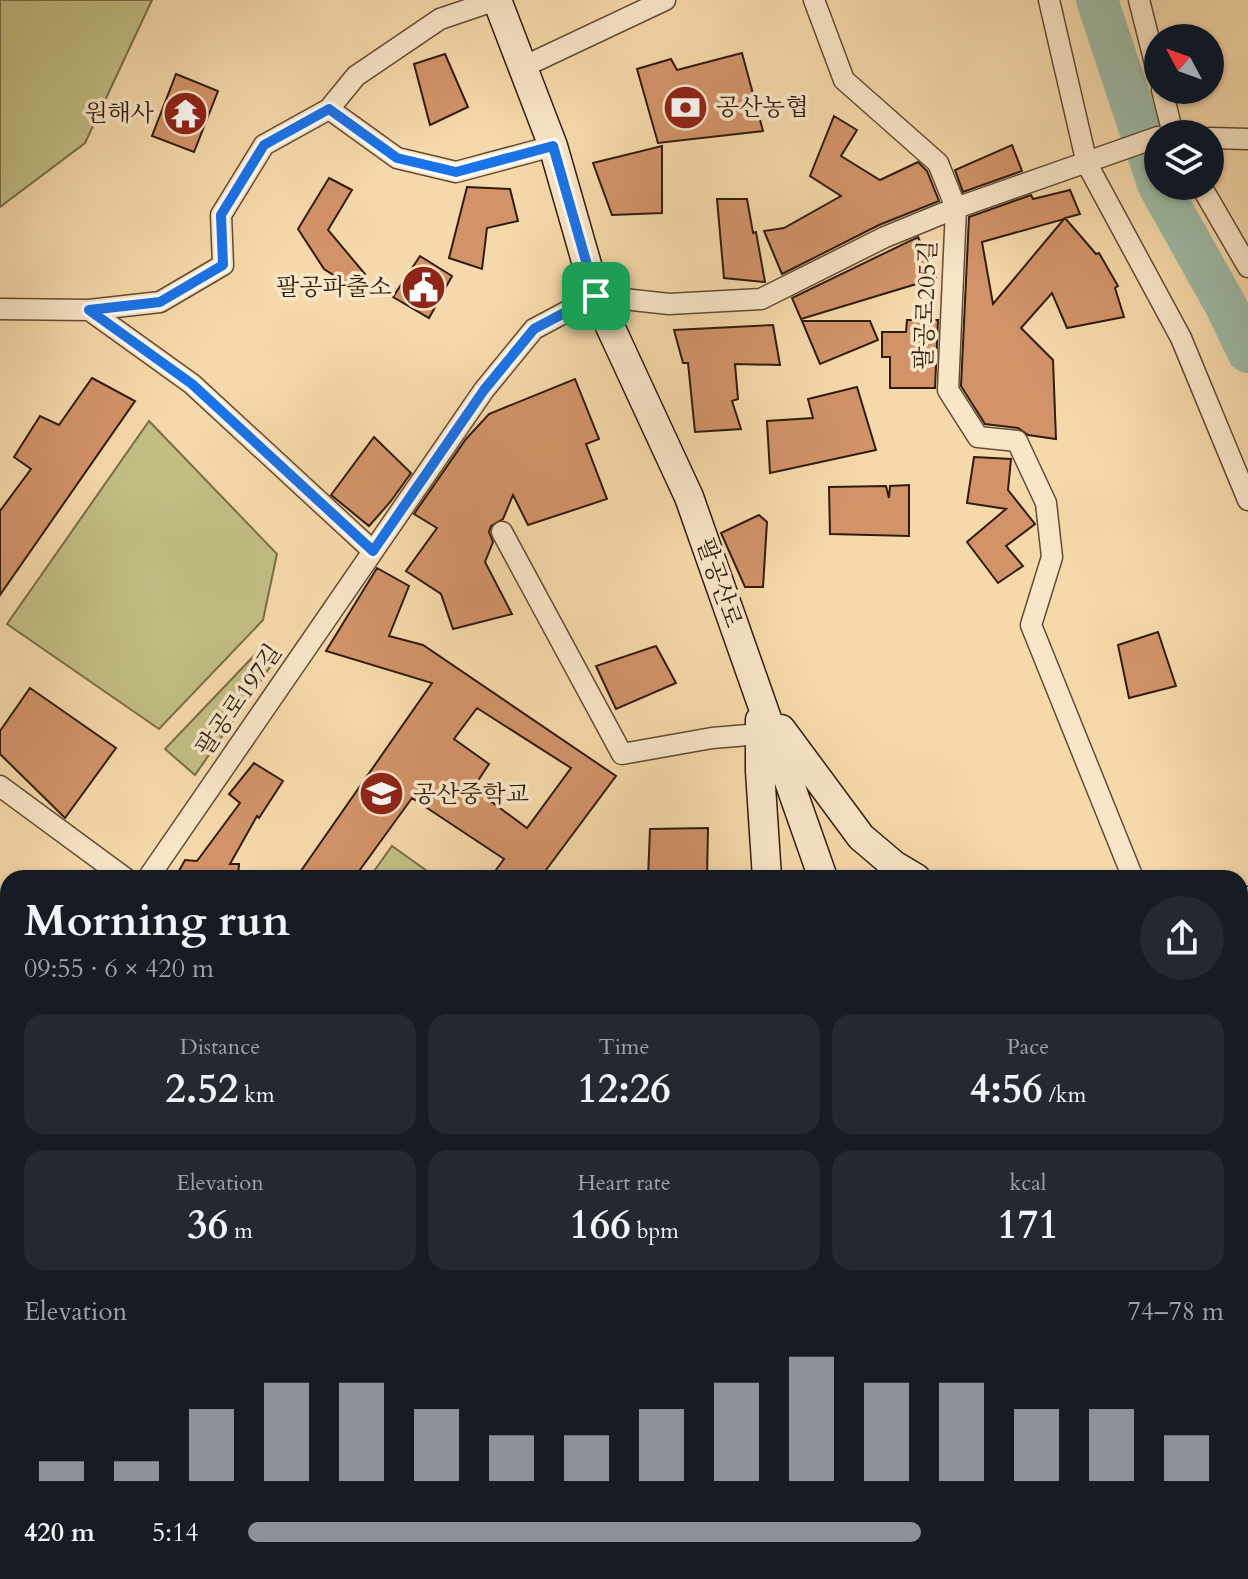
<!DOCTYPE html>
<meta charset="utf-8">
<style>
body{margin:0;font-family:Cardo,"Noto Serif KR",serif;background:#242831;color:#f1f3f6;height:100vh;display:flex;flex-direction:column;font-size:30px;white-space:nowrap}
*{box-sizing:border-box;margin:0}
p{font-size:26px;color:#9ea1a6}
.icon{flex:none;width:44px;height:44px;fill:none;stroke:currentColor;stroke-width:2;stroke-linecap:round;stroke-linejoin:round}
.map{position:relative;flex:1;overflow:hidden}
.drawer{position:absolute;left:0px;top:870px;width:1248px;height:710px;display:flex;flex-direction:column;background:#171b24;border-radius:24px 24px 0 0;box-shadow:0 2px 6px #0004}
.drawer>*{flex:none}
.needle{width:52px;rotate:311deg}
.buttons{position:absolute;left:1144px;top:24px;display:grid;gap:16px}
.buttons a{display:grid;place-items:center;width:80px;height:80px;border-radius:50%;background:#171b24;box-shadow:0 2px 6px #0004;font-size:40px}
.pin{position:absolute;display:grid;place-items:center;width:68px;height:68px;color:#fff;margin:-34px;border-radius:16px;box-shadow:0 4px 12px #0006}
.round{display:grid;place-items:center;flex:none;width:84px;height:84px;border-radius:42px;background:#242831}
.summary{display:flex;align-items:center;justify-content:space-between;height:136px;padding:0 24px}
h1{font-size:44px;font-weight:800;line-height:60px}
.stats{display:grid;grid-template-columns:repeat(3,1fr);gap:12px;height:136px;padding:8px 24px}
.stats div{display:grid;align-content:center;border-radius:20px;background:#242831;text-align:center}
.stats b{font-size:40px;font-weight:800}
.stats small{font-size:22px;font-weight:400}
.stats p{font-size:22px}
.chart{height:224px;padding:16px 24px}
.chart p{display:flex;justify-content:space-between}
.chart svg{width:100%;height:144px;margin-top:8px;stroke:#8c9099;stroke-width:6}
ul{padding:0 24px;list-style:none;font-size:26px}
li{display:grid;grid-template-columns:128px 96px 1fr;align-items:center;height:60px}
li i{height:20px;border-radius:10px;background:#8c9099}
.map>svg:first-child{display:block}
</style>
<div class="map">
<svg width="1248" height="1579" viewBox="0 0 1248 1579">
<rect width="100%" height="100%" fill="#f6d9aa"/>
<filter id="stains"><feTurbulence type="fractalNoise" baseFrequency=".0025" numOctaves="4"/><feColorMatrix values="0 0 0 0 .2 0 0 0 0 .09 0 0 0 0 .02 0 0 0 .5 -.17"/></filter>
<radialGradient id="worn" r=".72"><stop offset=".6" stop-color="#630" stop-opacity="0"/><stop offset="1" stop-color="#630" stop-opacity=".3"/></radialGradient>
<path fill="#c2be84" stroke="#796d49" stroke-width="2" d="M 0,0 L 152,0 L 85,143 L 0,207 Z
M 149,421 L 277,554 L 263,620 L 159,729 L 7,624 Z
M 267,642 L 280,653 L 195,775 L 165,749 Z
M 392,846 L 437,878 L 369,878 Z
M 1248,1325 L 1248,1447 L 1240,1453 L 1240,1347 Z
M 988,1572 L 1064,1572 L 1054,1579 L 979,1579 Z"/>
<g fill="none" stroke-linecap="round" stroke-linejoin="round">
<path stroke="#9dbaa6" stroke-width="42" d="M 1097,0 L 1158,184
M 1159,186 L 1226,306 L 1248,352
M 1240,1522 L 1248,1517
M 1158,1579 L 1168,1572"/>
</g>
<path fill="#d29369" stroke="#301c0e" stroke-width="2" fill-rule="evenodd" d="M 742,53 L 763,131 L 658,143 L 637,69 L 671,59 L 677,70 Z
M 445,54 L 468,107 L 430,125 L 414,64 Z
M 176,74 L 218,91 L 194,152 L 152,136 Z
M 834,116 L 857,130 L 841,156 L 880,180 L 918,162 L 927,171 L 939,201 L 879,225 L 782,274 L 764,231 L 784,228 L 841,196 L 810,176 Z
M 1012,145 L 1022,171 L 963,192 L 955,170 Z
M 662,146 L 662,213 L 612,215 L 593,163 Z
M 329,178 L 352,190 L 328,230 L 365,274 L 354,288 L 324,269 L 298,229 Z
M 467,187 L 510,189 L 518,221 L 487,228 L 482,269 L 449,258 Z
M 1070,190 L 1080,214 L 1065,218 L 1096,254 L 1099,253 L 1118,286 L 1115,288 L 1124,317 L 1067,328 L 1052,293 L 1021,328 L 1053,360 L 1056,439 L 1028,435 L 1018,428 L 985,424 L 961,386 L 969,217 L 1031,195 L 1033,199 ZM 1064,219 L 993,304 L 982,242 Z
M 717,199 L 747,199 L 753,233 L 756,232 L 765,282 L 724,278 Z
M 918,237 L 936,278 L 801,319 L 792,298 Z
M 420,256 L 452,276 L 429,318 L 393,297 Z
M 907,320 L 938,320 L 935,388 L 890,388 L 890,357 L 882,357 L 882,332 L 906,332 Z
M 802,321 L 870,321 L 878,340 L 820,364 Z
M 773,325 L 780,365 L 735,364 L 738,399 L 732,401 L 741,429 L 695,432 L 688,363 L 683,363 L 674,330 Z
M 92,378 L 135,401 L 0,595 L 0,511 L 31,469 L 14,457 L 40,416 L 59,425 Z
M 575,379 L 599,439 L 586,444 L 607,499 L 528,525 L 513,495 L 503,519 L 491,526 L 489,532 L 493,542 L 485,562 L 512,614 L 453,629 L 441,594 L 406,571 L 437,528 L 414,514 L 466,439 L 489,414 Z
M 857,387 L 876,450 L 770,473 L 767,421 L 813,418 L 808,399 Z
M 374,437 L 411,473 L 391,501 L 369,526 L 331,495 Z
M 974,457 L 1011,459 L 1008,490 L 1035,524 L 1006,546 L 1023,566 L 998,583 L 967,542 L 1006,509 L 967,503 Z
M 909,485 L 909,536 L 830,534 L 829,487 L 886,486 L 889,498 L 890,486 Z
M 759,515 L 767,522 L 763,587 L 745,587 L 721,533 Z
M 377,568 L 409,586 L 389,636 L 423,645 L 616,776 L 540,878 L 490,878 L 504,859 L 412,798 L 354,878 L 296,878 L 432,683 L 326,651 ZM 477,708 L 571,768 L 527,828 L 473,788 L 489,764 L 454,739 Z
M 1158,632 L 1176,686 L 1129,698 L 1118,645 Z
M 656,646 L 676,683 L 616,709 L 596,666 Z
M 30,688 L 116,748 L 65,818 L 0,754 L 0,731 Z
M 254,763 L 283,781 L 259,818 L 257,816 L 230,864 L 239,864 L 238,878 L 175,878 L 185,860 L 197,861 L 240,803 L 229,794 Z
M 708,828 L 707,878 L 648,878 L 650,829 Z"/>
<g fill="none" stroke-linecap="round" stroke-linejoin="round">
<defs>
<path id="minor" d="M 814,0 L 844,80 L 938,163 L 956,208 L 948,390 L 978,437 L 1017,441 L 1046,503 L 1052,557 L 1031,625 L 1133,878
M 1049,0 L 1087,164 L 1181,338 L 1248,500
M 1139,0 L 1158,75
M 523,67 L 665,0
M 1162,90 L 1173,134
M 329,109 L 397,158 L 456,172 L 553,146
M 1210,138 L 1248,139
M 1201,186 L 1248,267
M 0,309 L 89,310 L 160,302 L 223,265 L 221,215 L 264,145 L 329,109 L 356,76 L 440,19 L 496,0
M 89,310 L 192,384 L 373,551
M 502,532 L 622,754 L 712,738 L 760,734
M 0,786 L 125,878
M 148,878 L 484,390 L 534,329 L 596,296 L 669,304 L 761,299 L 885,237 L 956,208 L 1158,137
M 0,1027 L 8,1028
M 1240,1069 L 1248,1082
M 0,1095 L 8,1085
M 0,1212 L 8,1216
M 102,1572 L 105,1579"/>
<path id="secondary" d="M 497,0 L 553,146 L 596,296 L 689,497 L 823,878
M 760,720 L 760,771 L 767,878
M 781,729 L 861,837 L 894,865 L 916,878
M 1240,907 L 1248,901
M 140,1579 L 152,1572
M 222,1579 L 233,1572"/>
</defs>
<use href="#minor" stroke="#624b35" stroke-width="23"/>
<use href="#secondary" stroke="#301c0e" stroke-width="31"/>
<use href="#minor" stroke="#f9e6c8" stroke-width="20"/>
<use href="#secondary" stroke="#f9e6c8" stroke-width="28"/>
</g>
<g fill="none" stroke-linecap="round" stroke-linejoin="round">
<defs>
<path id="route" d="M 329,109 L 397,158 L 456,172 L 553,146 L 596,296 L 534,329 L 484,390 L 373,551 L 192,384 L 89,310 L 160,302 L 223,265 L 221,215 L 264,145 Z"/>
</defs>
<use href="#route" stroke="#fff" stroke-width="16"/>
<use href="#route" stroke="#1a73e8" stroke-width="10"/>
</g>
<defs>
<symbol id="bank-disc" viewBox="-11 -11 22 22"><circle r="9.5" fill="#8f2418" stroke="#f9e6c8"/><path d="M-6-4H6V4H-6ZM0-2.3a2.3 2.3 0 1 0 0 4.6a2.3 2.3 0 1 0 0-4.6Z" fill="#fff"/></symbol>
<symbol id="temple-disc" viewBox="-11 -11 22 22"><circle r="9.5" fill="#8f2418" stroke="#f9e6c8"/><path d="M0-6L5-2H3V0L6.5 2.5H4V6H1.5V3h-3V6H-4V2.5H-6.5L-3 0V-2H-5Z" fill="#fff"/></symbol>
<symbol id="civic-disc" viewBox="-11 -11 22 22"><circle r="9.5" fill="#8f2418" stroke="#f9e6c8"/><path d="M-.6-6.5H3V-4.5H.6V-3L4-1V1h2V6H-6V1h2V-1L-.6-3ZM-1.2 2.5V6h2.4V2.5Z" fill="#fff"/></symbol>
<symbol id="school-disc" viewBox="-11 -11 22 22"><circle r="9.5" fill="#8f2418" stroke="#f9e6c8"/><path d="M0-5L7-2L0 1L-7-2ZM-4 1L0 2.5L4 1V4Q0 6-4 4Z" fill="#fff"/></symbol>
</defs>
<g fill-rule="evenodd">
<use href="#bank-disc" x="660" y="82" width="51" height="51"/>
<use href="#temple-disc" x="160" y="88" width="51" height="51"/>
<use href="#civic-disc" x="398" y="262" width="51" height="51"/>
<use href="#school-disc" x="356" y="768" width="51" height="51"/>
</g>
<g text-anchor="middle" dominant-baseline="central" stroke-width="7" stroke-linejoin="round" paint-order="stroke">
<g font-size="24" fill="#301c0e" stroke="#f9e6c8" text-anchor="start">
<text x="716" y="107">공산농협</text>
<text x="154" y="113" text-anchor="end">원해사</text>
<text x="392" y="287" text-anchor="end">팔공파출소</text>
<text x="413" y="794">공산중학교</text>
</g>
<g font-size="24" fill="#301c0e" stroke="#f9e6c8">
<text transform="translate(926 305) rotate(-88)">팔공로205길</text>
<text transform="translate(719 583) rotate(71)">팔공산로</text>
<text transform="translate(239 700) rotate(-55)">팔공로197길</text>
</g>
</g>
<rect width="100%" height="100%" filter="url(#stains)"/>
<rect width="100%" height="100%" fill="url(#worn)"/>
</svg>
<div class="buttons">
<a><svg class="needle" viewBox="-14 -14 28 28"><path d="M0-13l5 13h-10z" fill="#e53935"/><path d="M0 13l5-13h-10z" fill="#9ea1a6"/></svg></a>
<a><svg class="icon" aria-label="layers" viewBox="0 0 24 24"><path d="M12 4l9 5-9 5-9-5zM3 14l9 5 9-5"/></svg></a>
</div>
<div class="pin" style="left:596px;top:296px;background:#1e9e55"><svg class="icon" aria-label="arrive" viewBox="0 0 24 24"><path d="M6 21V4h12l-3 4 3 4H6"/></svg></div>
<section class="drawer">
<div class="summary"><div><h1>Morning run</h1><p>09:55 · 6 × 420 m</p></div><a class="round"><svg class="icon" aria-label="share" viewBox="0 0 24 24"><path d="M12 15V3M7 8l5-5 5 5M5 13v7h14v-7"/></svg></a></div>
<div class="stats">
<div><p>Distance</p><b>2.52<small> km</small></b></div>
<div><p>Time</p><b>12:26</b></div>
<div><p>Pace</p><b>4:56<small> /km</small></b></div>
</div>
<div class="stats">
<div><p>Elevation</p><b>36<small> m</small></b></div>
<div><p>Heart rate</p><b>166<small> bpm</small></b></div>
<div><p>kcal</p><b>171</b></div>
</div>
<div class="chart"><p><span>Elevation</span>74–78 m</p>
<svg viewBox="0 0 160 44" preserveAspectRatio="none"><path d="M5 44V38M15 44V38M25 44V22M35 44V14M45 44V14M55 44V22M65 44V30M75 44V30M85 44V22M95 44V14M105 44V6M115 44V14M125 44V14M135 44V22M145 44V22M155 44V30"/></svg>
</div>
<ul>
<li><b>420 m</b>5:14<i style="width:69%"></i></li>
</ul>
</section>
</div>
